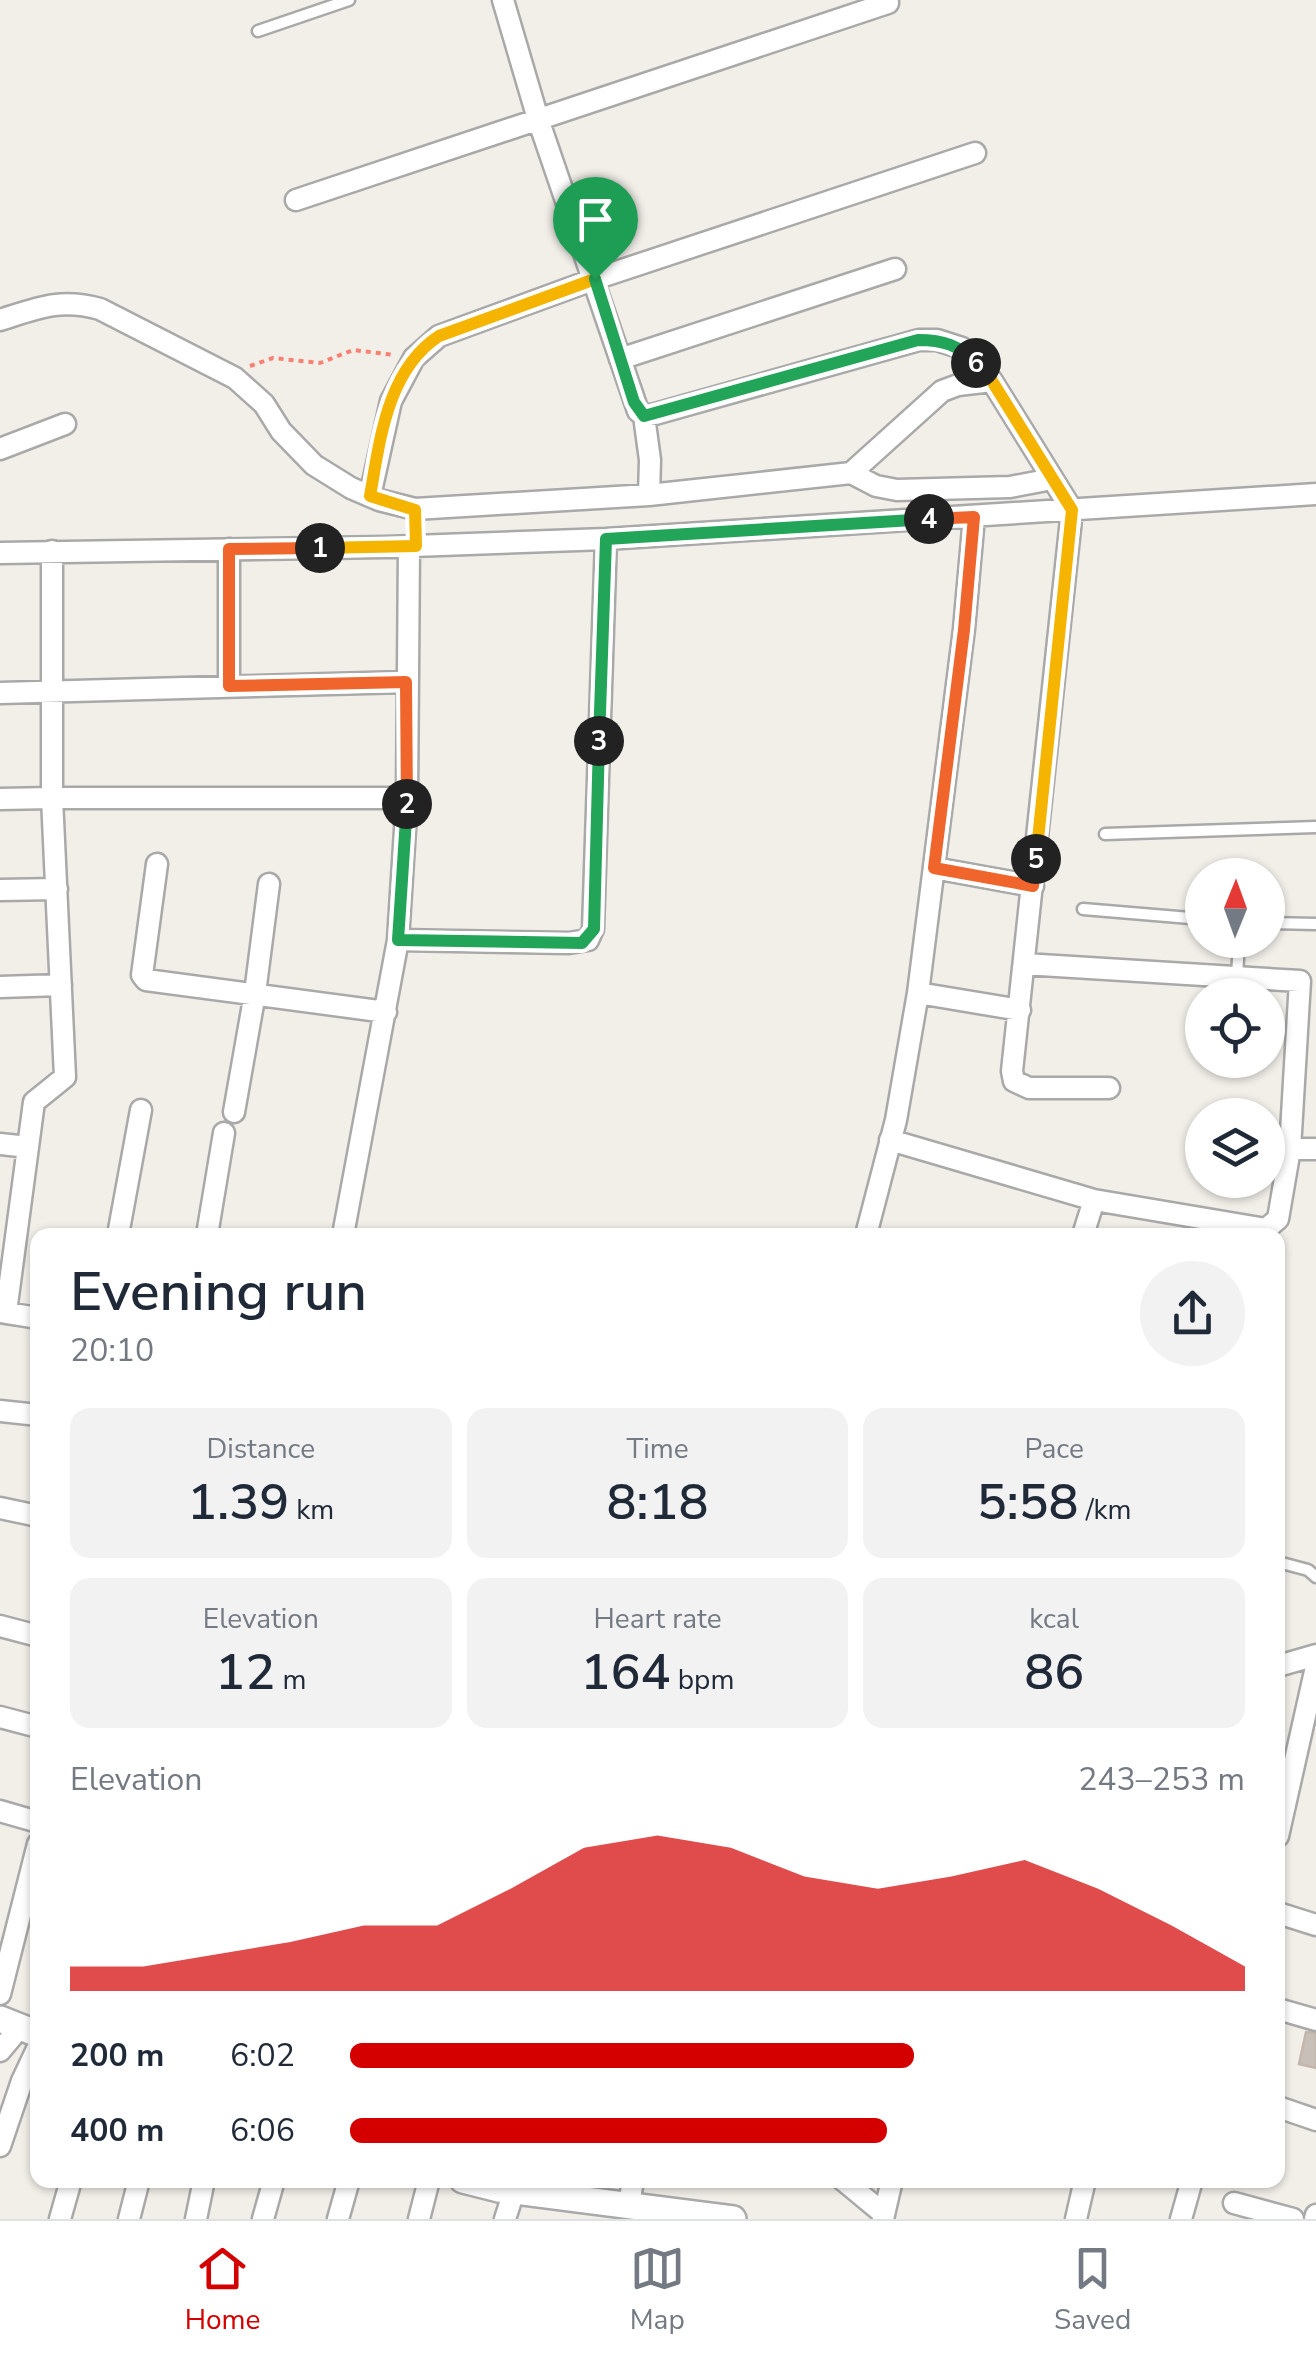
<!DOCTYPE html>
<meta charset="utf-8">
<style>
body{margin:0;font-family:"Nunito Sans",sans-serif;background:#f2f2f3;color:#1f2937;height:100vh;display:flex;flex-direction:column;font-size:38px;white-space:nowrap}
*{box-sizing:border-box;margin:0}
p{font-size:32px;color:#747a83}
.icon{flex:none;width:55px;height:55px;fill:none;stroke:currentColor;stroke-width:2;stroke-linecap:round;stroke-linejoin:round}
.map{position:relative;flex:1;overflow:hidden}
.side{position:absolute;left:30px;top:1228px;width:1255px;height:960px;display:flex;flex-direction:column;background:#fff;border-radius:20px;box-shadow:0 2px 8px #0004}
.side>*{flex:none}
.needle{width:65px;rotate:1deg}
.tools{position:absolute;left:1185px;top:858px;display:grid;gap:20px}
.tools a{display:grid;place-items:center;width:100px;height:100px;border-radius:50%;background:#fff;box-shadow:0 2px 8px #0004;font-size:50px}
.pin{position:absolute;display:grid;place-items:center;width:85px;height:85px;color:#fff;margin:-102px -42px;border-radius:50% 50% 50% 0;rotate:-45deg;box-shadow:0 0 10px #0007}
.pin .icon{rotate:45deg}
.km{position:absolute;width:50px;height:50px;margin:-25px;border-radius:50%;background:#222;color:#fff;font-size:28px;line-height:50px;text-align:center}
.round{display:grid;place-items:center;flex:none;width:105px;height:105px;border-radius:52px;background:#f2f2f3}
.summary{display:flex;align-items:center;justify-content:space-between;height:170px;padding:0 40px}
h1{font-size:55px;font-weight:600;line-height:75px}
.stats{display:grid;grid-template-columns:repeat(3,1fr);gap:15px;height:170px;padding:10px 40px}
.stats div{display:grid;align-content:center;border-radius:20px;background:#f2f2f3;text-align:center}
.stats b{font-size:50px;font-weight:600}
.stats small{font-size:28px;font-weight:400}
.stats p{font-size:28px}
.chart{height:280px;padding:20px 40px}
.chart p{display:flex;justify-content:space-between}
.chart svg{width:100%;height:180px;margin-top:10px;fill:#d40000;opacity:.7}
ul{padding:0 40px;list-style:none;font-size:32px}
li{display:grid;grid-template-columns:160px 120px 1fr;align-items:center;height:75px}
li i{height:25px;border-radius:12px;background:#d40000}
.tab-bar{display:flex;justify-content:space-around;align-items:center;height:140px;border-top:2px solid #e0e1e3;background:#fff;font-size:28px;color:#747a83}
.tab-bar a{display:grid;justify-items:center;gap:5px}
.tab-bar .selected{color:#d40000}
.map>svg:first-child{display:block}
</style>
<div class="map">
<svg width="1316" height="2219" viewBox="0 0 1316 2219">
<rect width="100%" height="100%" fill="#f2efe9"/>
<path fill="#c7bfb8" stroke="#c4b6ab" stroke-width="2.5" d="M 1306,2032 L 1316,2033 L 1316,2068 L 1299,2064 Z"/>
<g fill="none" stroke-linecap="round" stroke-linejoin="round">
<defs>
<path id="service" d="M 258,31 L 349,0
M 1105,834 L 1316,827
M 1083,909 L 1202,919
M 1268,923 L 1316,924
M 1237,977 L 1239,940
M 1278,1562 L 1308,1570 L 1316,1577"/>
<path id="minor" d="M 503,0 L 538,119 L 638,411 L 644,416 L 655,414 L 919,340 L 937,340 L 962,348 L 992,381 L 1072,510 L 1012,1071 L 1014,1081 L 1029,1088 L 1109,1088
M 296,200 L 888,3
M 0,320 C 38,308 60,298 100,309 L 235,378 L 264,404 L 281,431 L 314,465 L 351,488 L 379,500 L 415,509 L 649,495 L 851,473 L 942,391 L 958,385 L 992,381
M 620,359 L 895,269
M 644,416 L 650,460 L 649,495
M 0,449 L 65,424
M 851,473 L 876,486 L 897,490 L 1010,487 L 1052,479
M 370,496 L 391,401 L 414,358 L 439,336 L 595,279 L 975,153
M 229,549 L 229,685
M 52,551 L 52,798 L 407,798
M 0,553 L 386,547 L 606,539 L 1316,494
M 0,693 L 406,682
M 0,799 L 52,798 L 65,1077 L 34,1102 L 6,1312
M 157,864 L 142,975 L 146,980 L 386,1012
M 934,868 L 1033,886
M 0,890 L 57,889
M 398,940 L 569,943 L 588,940 L 593,929 L 606,539
M 0,987 L 61,985
M 918,993 L 1020,1010
M 234,1112 L 255,993 L 269,884
M 890,1140 L 1094,1200 L 1266,1229 L 1278,1219 L 1290,1149 L 1300,981 L 1024,964
M 0,1144 L 28,1147
M 1290,1149 L 1316,1149
M 118,1235 L 141,1110
M 207,1235 L 224,1133
M 343,1235 L 398,940 L 407,798 L 409,546
M 866,1235 L 896,1120 L 918,993 L 964,629 L 974,517
M 1083,1235 L 1094,1200
M 0,1312 L 38,1318
M 0,1411 L 38,1415
M 0,1508 L 38,1516
M 0,1626 L 38,1636
M 1278,1666 L 1316,1655
M 0,1717 L 38,1727
M 0,1811 L 38,1822
M 1278,1836 L 1316,1667
M 1278,1913 L 1316,1925
M 0,1994 L 38,1844
M 1278,2009 L 1316,2020
M 0,2051 L 20,2027
M 1278,2107 L 1316,2120
M 0,2146 L 22,2081 L 38,2047
M 843,2180 L 884,2214
M 1234,2203 L 1293,2219
M 629,2205 L 633,2180
M 60,2219 L 71,2180
M 129,2219 L 139,2180
M 196,2219 L 204,2180
M 263,2219 L 274,2180
M 338,2219 L 349,2180
M 419,2219 L 429,2180
M 505,2219 L 514,2191
M 883,2219 L 892,2180
M 1076,2219 L 1085,2180
M 1181,2219 L 1192,2180
M 1315,2219 L 1316,2215"/>
<path id="tertiary" d="M 0,2019 L 38,2034
M 463,2180 L 499,2189 L 733,2219"/>
</defs>
<use href="#service" stroke="#a9a9a9" stroke-width="15"/>
<use href="#minor" stroke="#a9a9a9" stroke-width="25"/>
<use href="#tertiary" stroke="#a9a9a9" stroke-width="30"/>
<path stroke="#fa8072" stroke-width="4" stroke-dasharray="5 5" stroke-linecap="butt" d="M 250,366 L 273,358 L 320,363 L 353,350 L 395,355"/>
<use href="#service" stroke="#fff" stroke-width="10"/>
<use href="#minor" stroke="#fff" stroke-width="20"/>
<use href="#tertiary" stroke="#fff" stroke-width="25"/>
</g>
<g fill="none" stroke-linecap="round" stroke-linejoin="round">
<defs>
<path id="split-1" d="M 320,548 L 416,546 L 415,510 L 370,496 C 380,440 387,370 439,336 L 595,279"/>
<path id="split-2" d="M 320,548 L 229,549 L 229,686 L 406,682 L 407,804"/>
<path id="split-3" d="M 407,804 L 398,940 L 582,943 L 594,929 L 599,741"/>
<path id="split-4" d="M 599,741 L 606,539 L 929,519"/>
<path id="split-5" d="M 929,519 L 974,517 L 964,630 L 934,868 L 1033,886 L 1036,859"/>
<path id="split-6" d="M 976,363 L 992,381 L 1072,510 L 1036,859"/>
<path id="split-7" d="M 595,279 L 634,402 L 644,416 L 918,340 C 943,340 959,345 976,363"/>
</defs>
<use href="#split-1" stroke="#fff" stroke-width="20"/>
<use href="#split-2" stroke="#fff" stroke-width="20"/>
<use href="#split-3" stroke="#fff" stroke-width="20"/>
<use href="#split-4" stroke="#fff" stroke-width="20"/>
<use href="#split-5" stroke="#fff" stroke-width="20"/>
<use href="#split-6" stroke="#fff" stroke-width="20"/>
<use href="#split-7" stroke="#fff" stroke-width="20"/>
<use href="#split-1" stroke="#f5b400" stroke-width="12"/>
<use href="#split-2" stroke="#f0652b" stroke-width="12"/>
<use href="#split-3" stroke="#22a559" stroke-width="12"/>
<use href="#split-4" stroke="#22a559" stroke-width="12"/>
<use href="#split-5" stroke="#f0652b" stroke-width="12"/>
<use href="#split-6" stroke="#f5b400" stroke-width="12"/>
<use href="#split-7" stroke="#22a559" stroke-width="12"/>
</g>
</svg>
<div class="tools">
<a><svg class="needle" viewBox="-14 -14 28 28"><path d="M0-13l5 13h-10z" fill="#e53935"/><path d="M0 13l5-13h-10z" fill="#747a83"/></svg></a>
<a><svg class="icon" aria-label="locate" viewBox="0 0 24 24"><circle cx="12" cy="12" r="6"/><path d="M12 2v4M12 18v4M2 12h4M18 12h4"/></svg></a>
<a><svg class="icon" aria-label="layers" viewBox="0 0 24 24"><path d="M12 4l9 5-9 5-9-5zM3 14l9 5 9-5"/></svg></a>
</div>
<div class="pin" style="left:595px;top:279px;background:#1e9e55"><svg class="icon" aria-label="arrive" viewBox="0 0 24 24"><path d="M6 21V4h12l-3 4 3 4H6"/></svg></div>
<b class="km" style="left:320px;top:548px">1</b>
<b class="km" style="left:407px;top:804px">2</b>
<b class="km" style="left:599px;top:741px">3</b>
<b class="km" style="left:929px;top:519px">4</b>
<b class="km" style="left:1036px;top:859px">5</b>
<b class="km" style="left:976px;top:363px">6</b>
<section class="side">
<div class="summary"><div><h1>Evening run</h1><p>20:10</p></div><a class="round"><svg class="icon" aria-label="share" viewBox="0 0 24 24"><path d="M12 15V3M7 8l5-5 5 5M5 13v7h14v-7"/></svg></a></div>
<div class="stats">
<div><p>Distance</p><b>1.39<small> km</small></b></div>
<div><p>Time</p><b>8:18</b></div>
<div><p>Pace</p><b>5:58<small> /km</small></b></div>
</div>
<div class="stats">
<div><p>Elevation</p><b>12<small> m</small></b></div>
<div><p>Heart rate</p><b>164<small> bpm</small></b></div>
<div><p>kcal</p><b>86</b></div>
</div>
<div class="chart"><p><span>Elevation</span>243–253 m</p>
<svg viewBox="0 0 160 44" preserveAspectRatio="none"><path d="M0 44V38L10 38L20 35L30 32L40 28L50 28L60 19L70 9L80 6L90 9L100 16L110 19L120 16L130 12L140 19L150 28L160 38V44z"/></svg>
</div>
<ul>
<li><b>200 m</b>6:02<i style="width:63%"></i></li>
<li><b>400 m</b>6:06<i style="width:60%"></i></li>
</ul>
</section>
</div>
<nav class="tab-bar">
<a class="selected"><svg class="icon" aria-label="home" viewBox="0 0 24 24"><path d="M3 11l9-7 9 7M6 9v11h12V9"/></svg>Home</a>
<a><svg class="icon" aria-label="map" viewBox="0 0 24 24"><path d="M3 6l6-2 6 2 6-2v14l-6 2-6-2-6 2zM9 4v14M15 6v14"/></svg>Map</a>
<a><svg class="icon" aria-label="saved" viewBox="0 0 24 24"><path d="M7 4h10v16l-5-4-5 4z"/></svg>Saved</a>
</nav>
